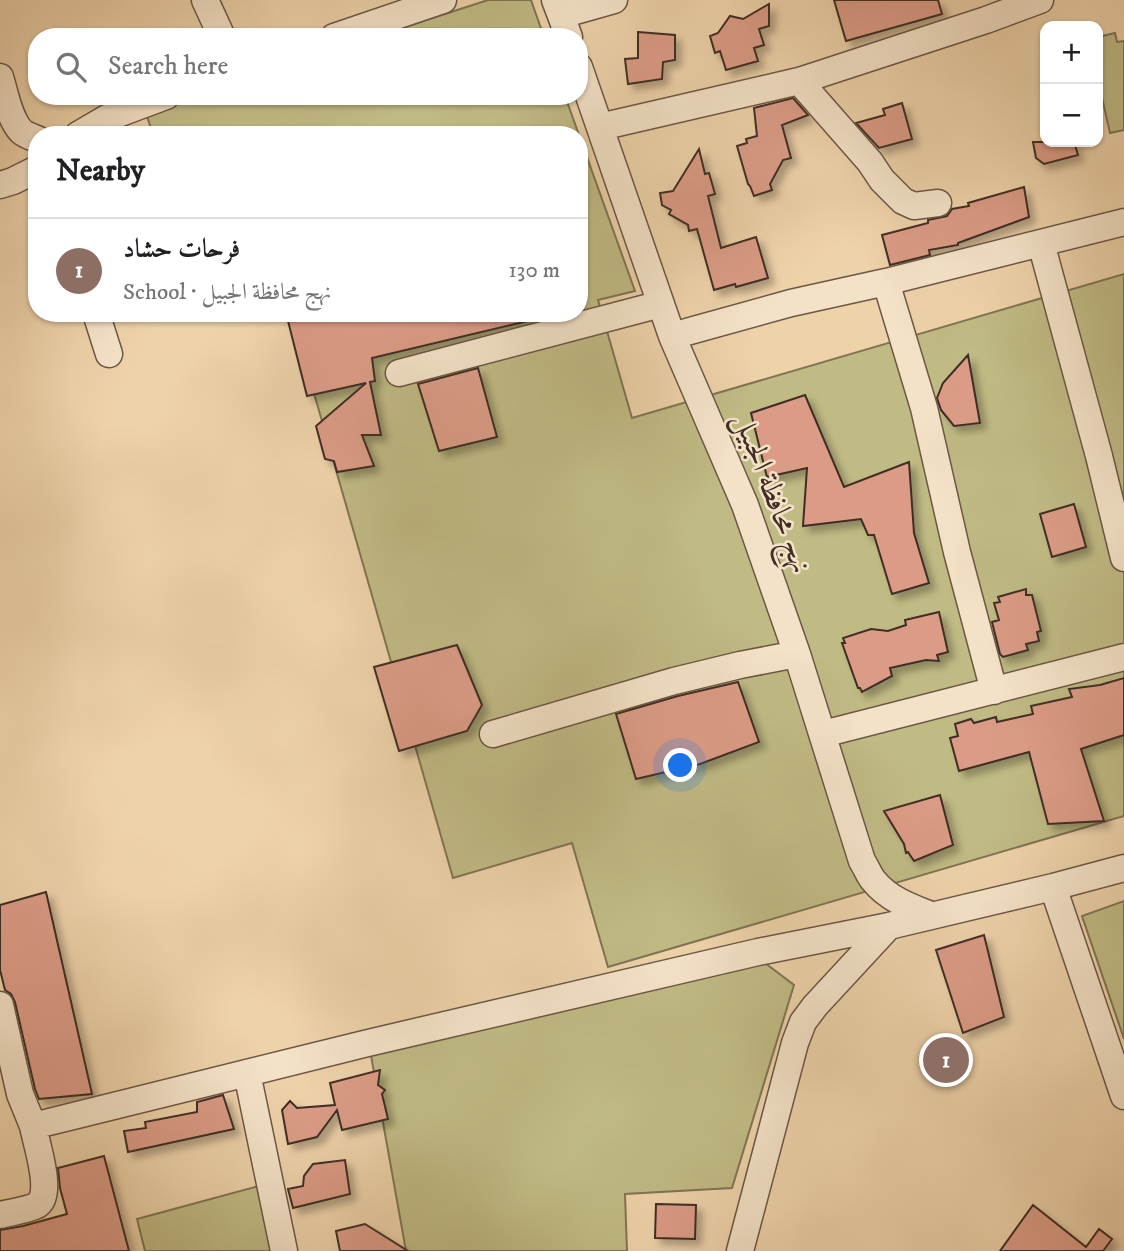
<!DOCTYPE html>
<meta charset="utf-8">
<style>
:root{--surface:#fff;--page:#f6f6f6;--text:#202124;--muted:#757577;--line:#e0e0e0;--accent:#8f2418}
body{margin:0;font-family:"IM FELL DW Pica",Amiri,serif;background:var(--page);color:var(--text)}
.controls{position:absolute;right:21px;top:21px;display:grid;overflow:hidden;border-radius:14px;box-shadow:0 2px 5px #0004}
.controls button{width:63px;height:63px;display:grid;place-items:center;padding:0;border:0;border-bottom:2px solid var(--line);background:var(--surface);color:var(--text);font:35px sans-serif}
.you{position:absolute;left:681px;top:766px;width:24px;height:24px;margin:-18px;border:5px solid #fff;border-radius:50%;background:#1a73e8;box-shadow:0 0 0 10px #1a73e833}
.badge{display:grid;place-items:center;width:46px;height:46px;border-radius:50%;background:var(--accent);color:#fff;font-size:23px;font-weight:700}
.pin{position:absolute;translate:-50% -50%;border:4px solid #fff;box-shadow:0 2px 7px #0006}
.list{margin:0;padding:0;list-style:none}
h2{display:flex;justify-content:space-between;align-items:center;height:91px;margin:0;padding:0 28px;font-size:30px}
h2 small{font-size:23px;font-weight:400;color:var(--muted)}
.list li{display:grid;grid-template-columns:46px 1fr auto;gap:21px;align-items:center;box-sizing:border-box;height:105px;padding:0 28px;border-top:2px solid var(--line)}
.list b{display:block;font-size:26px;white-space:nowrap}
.list p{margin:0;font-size:23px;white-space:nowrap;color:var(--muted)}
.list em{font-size:23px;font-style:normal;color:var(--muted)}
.icon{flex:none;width:38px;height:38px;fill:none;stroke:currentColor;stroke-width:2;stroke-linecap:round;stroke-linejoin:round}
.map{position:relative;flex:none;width:1124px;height:1251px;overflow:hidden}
.search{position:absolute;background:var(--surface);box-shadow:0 2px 5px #0004;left:28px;top:28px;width:560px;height:77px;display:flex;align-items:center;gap:18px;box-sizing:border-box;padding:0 24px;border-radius:28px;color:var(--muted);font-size:26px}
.panel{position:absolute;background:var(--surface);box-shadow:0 2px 5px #0004;left:28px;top:126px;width:560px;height:196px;border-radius:28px}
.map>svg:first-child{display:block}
.green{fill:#c0ba84;stroke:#807454;stroke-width:2}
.building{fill:#db9b86;stroke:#412d25;stroke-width:2;filter:url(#shadow)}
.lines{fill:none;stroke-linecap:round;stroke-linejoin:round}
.minor-casing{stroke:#6c5646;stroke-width:29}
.minor{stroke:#f4e2c8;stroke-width:26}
.labels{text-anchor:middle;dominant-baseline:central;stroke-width:5;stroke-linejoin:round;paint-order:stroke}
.street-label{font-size:30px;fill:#412d25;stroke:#f4e2c8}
</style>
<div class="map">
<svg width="1124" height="1251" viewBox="0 0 1124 1251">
<defs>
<filter id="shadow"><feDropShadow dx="6" dy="6" stdDeviation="3.5" flood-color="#0004"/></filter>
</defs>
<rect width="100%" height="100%" fill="#eed2aa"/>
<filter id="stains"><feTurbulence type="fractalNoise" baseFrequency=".00286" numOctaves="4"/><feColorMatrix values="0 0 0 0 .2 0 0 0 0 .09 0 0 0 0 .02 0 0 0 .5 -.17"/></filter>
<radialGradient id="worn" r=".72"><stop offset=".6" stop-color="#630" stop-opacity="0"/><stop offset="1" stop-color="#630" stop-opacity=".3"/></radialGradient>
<path class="green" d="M 488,0 L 531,0 L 544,37 L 378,37 L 377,36 Z
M 1115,33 L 1117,42 L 1124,41 L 1124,130 L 1110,133 L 1098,80 L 1098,37 Z
M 197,96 L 565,96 L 635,291 L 598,300 L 632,418 L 1124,274 L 1124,816 L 608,967 L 572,843 L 453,878 L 291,313 L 579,313 L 579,135 L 153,135 L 146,113 Z
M 1124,901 L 1124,1039 L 1082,916 Z
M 761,960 L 794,985 L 732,1188 L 625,1194 L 627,1251 L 406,1251 L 367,1033 Z
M 259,1186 L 271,1251 L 145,1251 L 137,1219 Z"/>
<path class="building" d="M 834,0 L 938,0 L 942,14 L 846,41 Z
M 769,4 L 769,26 L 759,29 L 764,45 L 754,48 L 758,61 L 726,70 L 720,51 L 715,53 L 710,36 L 718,33 L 730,16 L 743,19 Z
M 638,32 L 675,35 L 675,60 L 663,62 L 662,79 L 628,84 L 625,59 L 638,58 Z
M 793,98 L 808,115 L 782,125 L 791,158 L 783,160 L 770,184 L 772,190 L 754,196 L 750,186 L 748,184 L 737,146 L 747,143 L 746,139 L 757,136 L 754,108 Z
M 902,103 L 912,139 L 879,148 L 856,123 L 885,115 L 883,109 Z
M 1033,142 L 1074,142 L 1078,155 L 1044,164 L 1036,158 Z
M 699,149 L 705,174 L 709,173 L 715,194 L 708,196 L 721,248 L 756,237 L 768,278 L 736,287 L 735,284 L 714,290 L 697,229 L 689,231 L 688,225 L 669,214 L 671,210 L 662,205 L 660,193 L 673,191 Z
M 1024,187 L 1029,217 L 958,243 L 958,245 L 929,250 L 930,255 L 890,265 L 882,235 L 928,223 L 928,220 L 947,216 L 952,209 L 969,206 L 968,203 Z
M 286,313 L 531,313 L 532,320 L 372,358 L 375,381 L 370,382 L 381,435 L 362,435 L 374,466 L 337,472 L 334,461 L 325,459 L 316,426 L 366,383 L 307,396 Z
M 968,355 L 980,423 L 954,426 L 941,410 L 937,398 L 943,383 Z
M 478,368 L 497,437 L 439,451 L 418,384 Z
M 805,395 L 844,487 L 909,462 L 914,533 L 929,583 L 892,594 L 874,535 L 868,535 L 861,519 L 803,526 L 807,468 L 767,477 L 751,413 Z
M 1074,504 L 1086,547 L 1052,557 L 1040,514 Z
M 1026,589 L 1026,595 L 1032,595 L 1041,631 L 1037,632 L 1039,641 L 1026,644 L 1028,650 L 1003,657 L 1000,654 L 992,622 L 999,620 L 994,603 L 1000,602 L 998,597 Z
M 939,612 L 948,652 L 937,655 L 939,661 L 926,660 L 890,668 L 892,676 L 862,692 L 860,688 L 858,688 L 842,643 L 845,643 L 843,638 L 871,629 L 888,631 L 906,625 L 905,620 Z
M 457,645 L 482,705 L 467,731 L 399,751 L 374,667 Z
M 1124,678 L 1124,735 L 1081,749 L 1104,821 L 1048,824 L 1029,752 L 959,771 L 950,738 L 958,736 L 955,724 L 971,719 L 974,723 L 996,717 L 997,722 L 1033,714 L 1031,706 L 1072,697 L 1069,689 L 1100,685 Z
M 738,682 L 759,742 L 700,764 L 636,779 L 616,714 L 678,696 Z
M 940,795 L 953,845 L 914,861 L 908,852 L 906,853 L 904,844 L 884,811 Z
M 46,892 L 92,1094 L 39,1099 L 35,1089 L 15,1002 L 11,994 L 5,990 L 0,970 L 0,905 Z
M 984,935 L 1004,1017 L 963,1033 L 936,950 Z
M 380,1070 L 378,1085 L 385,1090 L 382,1094 L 388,1119 L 342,1130 L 337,1110 L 317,1137 L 288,1144 L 282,1110 L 290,1101 L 297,1108 L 335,1105 L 330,1083 Z
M 223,1095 L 234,1129 L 128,1152 L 124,1131 L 146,1128 L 145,1122 L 197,1112 L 197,1102 Z
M 104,1156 L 129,1251 L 0,1251 L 0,1230 L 23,1226 L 67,1214 L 60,1188 L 58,1168 Z
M 345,1160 L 350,1194 L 293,1208 L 288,1189 L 303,1186 L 304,1176 L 313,1164 Z
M 656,1204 L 696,1205 L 695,1239 L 655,1238 Z
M 1033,1205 L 1086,1247 L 1099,1229 L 1112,1239 L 1103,1251 L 1000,1251 Z
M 365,1224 L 408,1251 L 340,1251 L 336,1231 Z"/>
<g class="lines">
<g class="minor-casing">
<path id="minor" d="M 205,0 L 222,37
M 555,0 L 569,37
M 561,15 L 614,0
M 334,37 L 443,0
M 579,67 L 672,336 L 745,505 L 797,654 L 862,861 C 866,867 869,875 873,880 C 888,899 910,907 931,915
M 0,77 C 5,93 9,118 21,131 C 25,135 32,137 37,139
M 799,81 L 986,20 L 1040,0
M 600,127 L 799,81 L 870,162 L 882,180 L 903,201 L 914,206 L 938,203
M 78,135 L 107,118 L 166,96
M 0,185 L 13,181 L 37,169
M 1041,243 L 1099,456 L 1124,558
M 886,282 L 924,408 L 957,552 L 994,691
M 96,313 L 109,354
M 672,336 L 791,303 L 886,282 L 1124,222
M 399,373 L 661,304
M 493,734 L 674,681 L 740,665 L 797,654
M 823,734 L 1124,657
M 1053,887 L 1124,1096
M 0,1005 L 20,1094 L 33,1126 L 368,1043 L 758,952 L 889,926 L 1053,887 L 1124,868
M 247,1073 L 284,1251
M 0,1215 C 8,1213 31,1209 37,1205 C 54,1195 36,1143 33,1126
M 740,1251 L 795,1043 L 803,1022 L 815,1006 L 889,926"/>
</g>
<use href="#minor" class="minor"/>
</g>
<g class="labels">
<g class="street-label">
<text transform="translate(772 493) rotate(69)">نهج محافظة الجبيل</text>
</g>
</g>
<rect width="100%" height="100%" filter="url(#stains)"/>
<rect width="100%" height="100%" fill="url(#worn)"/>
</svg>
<div class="controls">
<button>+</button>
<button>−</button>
</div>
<div class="you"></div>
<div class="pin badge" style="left:946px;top:1060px;background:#8d6e63">1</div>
<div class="search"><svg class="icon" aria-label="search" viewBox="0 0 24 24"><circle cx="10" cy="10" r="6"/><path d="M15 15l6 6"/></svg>Search here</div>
<section class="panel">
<h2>Nearby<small></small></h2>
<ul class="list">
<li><span class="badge" style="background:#8d6e63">1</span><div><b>فرحات حشاد</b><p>School · نهج محافظة الجبيل</p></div><em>130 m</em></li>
</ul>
</section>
</div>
